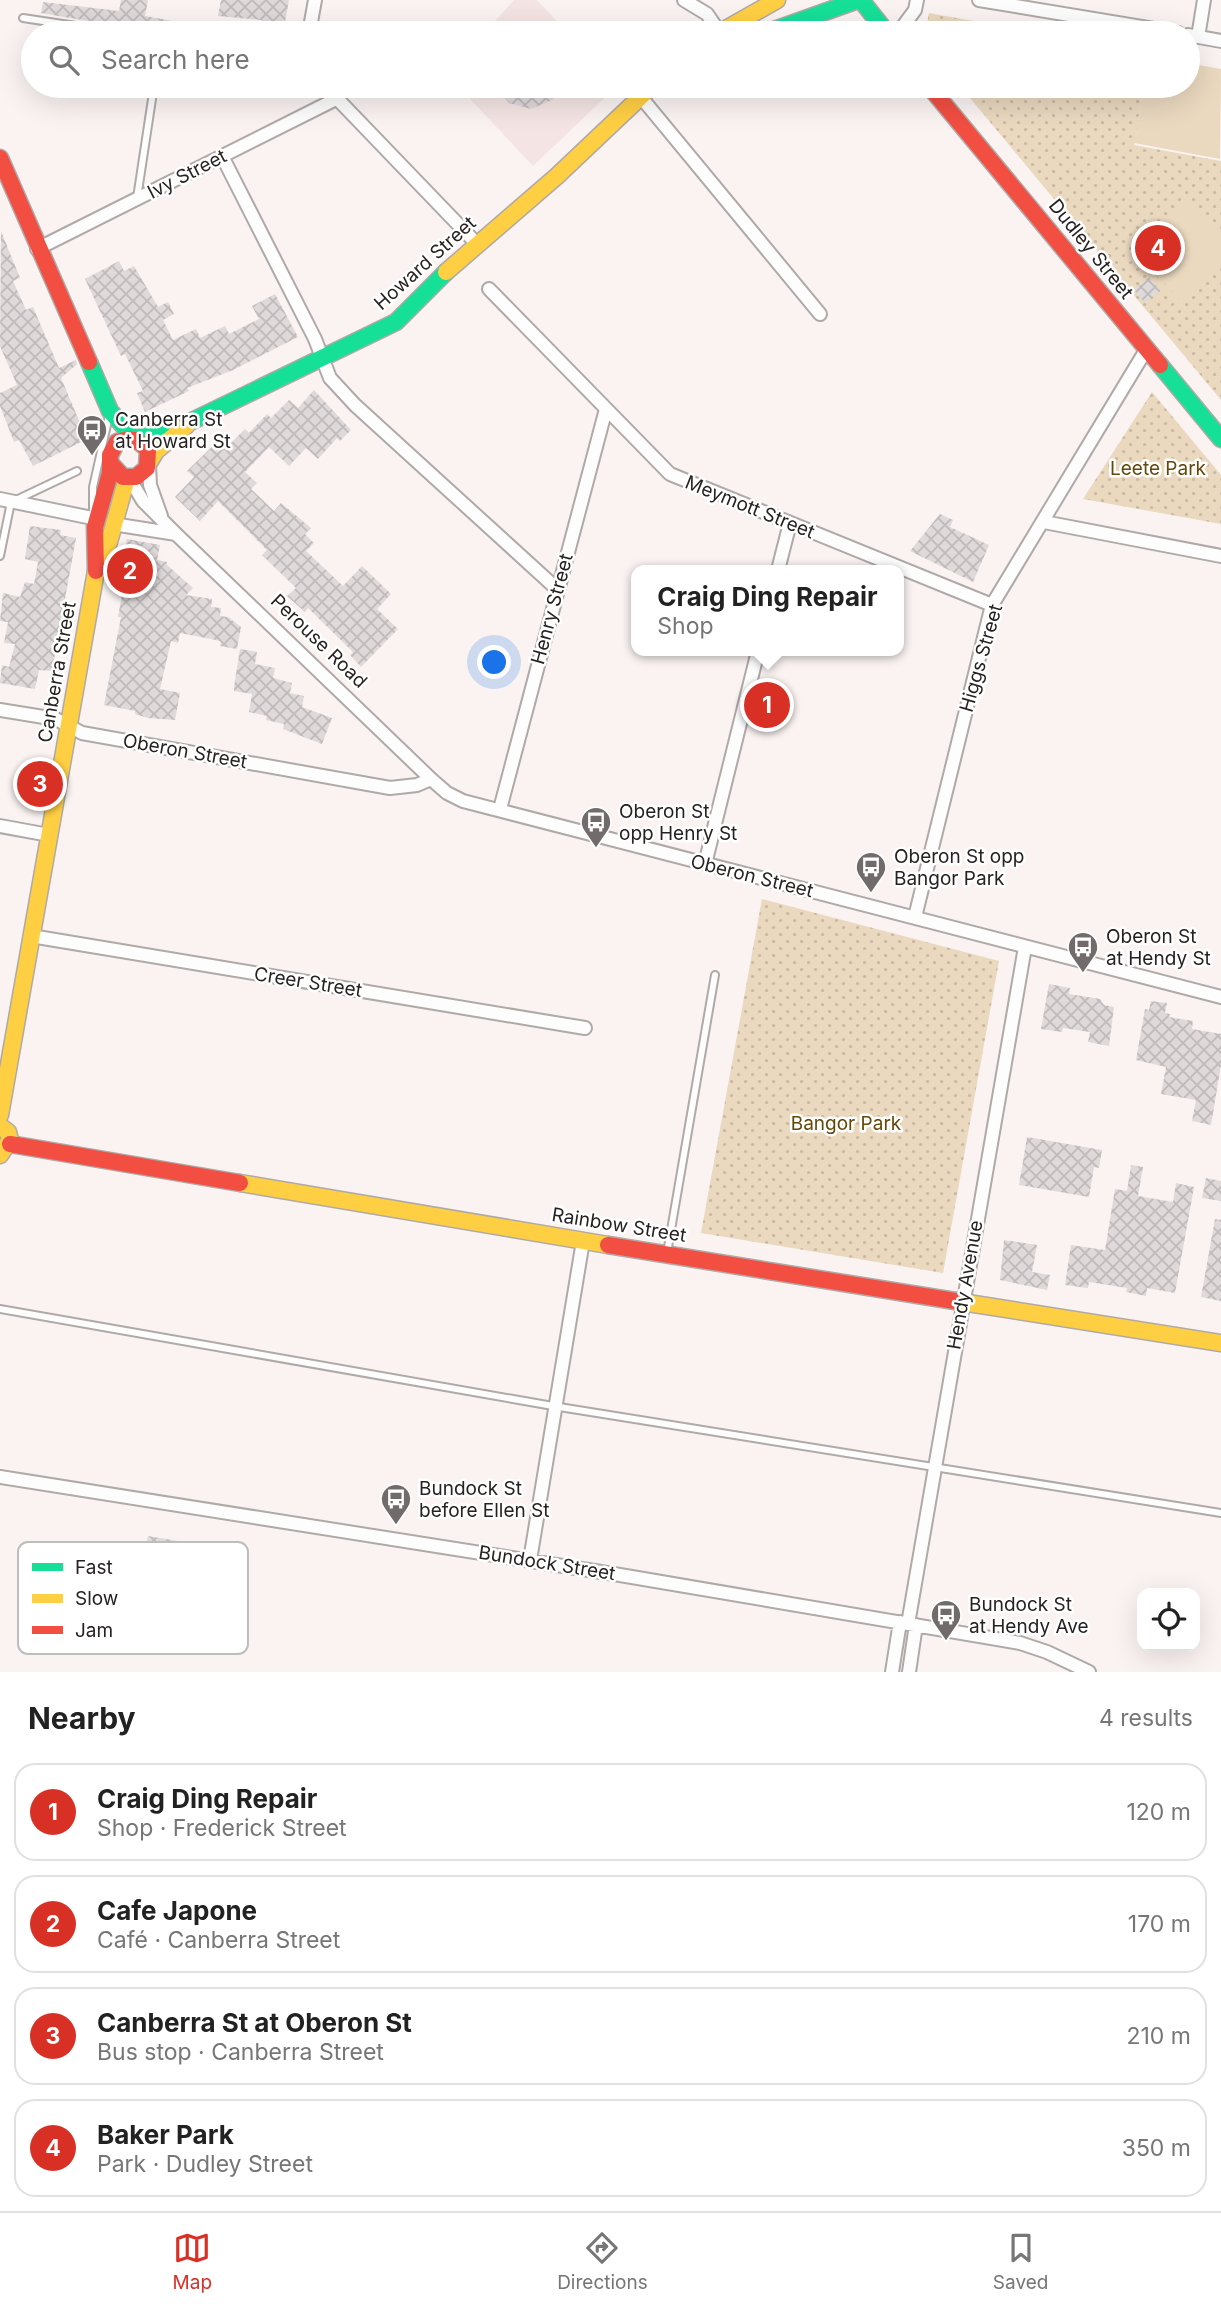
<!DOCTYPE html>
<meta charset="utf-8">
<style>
:root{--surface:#fff;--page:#f6f6f6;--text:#222;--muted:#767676;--line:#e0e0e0;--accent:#d93025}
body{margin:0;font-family:Inter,sans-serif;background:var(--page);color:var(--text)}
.controls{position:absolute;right:21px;bottom:21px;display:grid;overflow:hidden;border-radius:14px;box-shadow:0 7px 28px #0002}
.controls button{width:63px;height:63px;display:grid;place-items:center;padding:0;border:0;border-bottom:2px solid var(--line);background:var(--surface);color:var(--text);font:35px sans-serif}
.you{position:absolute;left:495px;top:663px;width:24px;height:24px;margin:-18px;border:5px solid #fff;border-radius:50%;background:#1a73e8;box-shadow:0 0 0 10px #1a73e833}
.badge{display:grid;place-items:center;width:46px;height:46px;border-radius:50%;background:var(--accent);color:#fff;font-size:23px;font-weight:700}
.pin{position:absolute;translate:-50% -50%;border:4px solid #fff;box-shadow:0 2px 7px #0006}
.popup{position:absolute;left:631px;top:565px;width:273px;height:91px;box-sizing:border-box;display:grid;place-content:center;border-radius:14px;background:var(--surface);filter:drop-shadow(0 2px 5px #0005);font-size:23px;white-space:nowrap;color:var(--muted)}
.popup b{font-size:26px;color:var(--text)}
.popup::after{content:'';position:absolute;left:50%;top:100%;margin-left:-14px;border:14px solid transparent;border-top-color:var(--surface)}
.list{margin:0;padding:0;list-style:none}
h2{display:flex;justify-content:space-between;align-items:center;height:91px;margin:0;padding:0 28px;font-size:30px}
h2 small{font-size:23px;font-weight:400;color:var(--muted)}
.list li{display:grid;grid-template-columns:46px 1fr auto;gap:21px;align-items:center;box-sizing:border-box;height:98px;margin:0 14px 14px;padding:0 14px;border:2px solid var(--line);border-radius:21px}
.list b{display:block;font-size:26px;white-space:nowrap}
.list p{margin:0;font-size:23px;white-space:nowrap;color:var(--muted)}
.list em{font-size:23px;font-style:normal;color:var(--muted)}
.icon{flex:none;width:38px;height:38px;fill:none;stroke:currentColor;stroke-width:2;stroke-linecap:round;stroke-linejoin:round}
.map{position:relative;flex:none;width:1221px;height:1672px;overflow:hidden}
.search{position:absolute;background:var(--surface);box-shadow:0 7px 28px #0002;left:21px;right:21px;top:21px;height:77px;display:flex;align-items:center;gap:18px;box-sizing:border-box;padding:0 24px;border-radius:38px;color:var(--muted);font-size:26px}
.sheet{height:539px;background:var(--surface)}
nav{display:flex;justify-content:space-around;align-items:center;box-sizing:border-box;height:98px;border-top:2px solid var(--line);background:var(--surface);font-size:19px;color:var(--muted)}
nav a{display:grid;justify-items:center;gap:4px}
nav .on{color:var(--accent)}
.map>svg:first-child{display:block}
.built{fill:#f4e5e4}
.green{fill:url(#green-dots)}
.pitch{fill:#ead8bf}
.building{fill:url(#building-cross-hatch)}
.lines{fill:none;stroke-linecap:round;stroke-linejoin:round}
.lane-casing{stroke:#afa9a8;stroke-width:10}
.street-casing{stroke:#afa9a8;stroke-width:16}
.fast-casing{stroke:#afa9a8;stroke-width:19}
.slow-casing{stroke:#afa9a8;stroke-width:19}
.jam-casing{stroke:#afa9a8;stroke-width:19}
.lane{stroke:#fefdfd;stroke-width:6}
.street{stroke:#fefdfd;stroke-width:12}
.fast{stroke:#16e098;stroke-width:16}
.slow{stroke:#ffcf43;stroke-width:16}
.jam{stroke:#f24e42;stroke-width:16}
.labels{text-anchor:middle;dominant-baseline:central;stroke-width:5;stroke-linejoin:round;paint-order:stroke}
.street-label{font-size:19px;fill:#272222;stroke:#fff}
.poi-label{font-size:19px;fill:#272222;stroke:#fff;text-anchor:start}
.park-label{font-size:19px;fill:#654708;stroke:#fff}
.key{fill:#fff;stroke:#bebdbd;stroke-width:2}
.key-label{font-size:19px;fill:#272222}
</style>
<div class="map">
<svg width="1221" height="1672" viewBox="0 0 1221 1672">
<defs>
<pattern id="green-dots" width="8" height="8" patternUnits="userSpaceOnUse" patternTransform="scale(1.75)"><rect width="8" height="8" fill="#ead8bf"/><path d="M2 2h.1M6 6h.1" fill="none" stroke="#c9b9a4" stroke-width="1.8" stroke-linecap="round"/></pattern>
<pattern id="building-cross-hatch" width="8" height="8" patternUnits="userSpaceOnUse" patternTransform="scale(1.75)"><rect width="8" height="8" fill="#dfd9da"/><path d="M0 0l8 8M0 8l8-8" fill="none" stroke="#bfbabb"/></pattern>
</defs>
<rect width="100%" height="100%" fill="#faf3f2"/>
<path class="built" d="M 514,0 L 537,0 L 568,33 L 484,33 Z
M 458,86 L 617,86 L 533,166 Z"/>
<path class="green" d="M 929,13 L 1041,33 L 925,33 Z
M 960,86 L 1144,86 L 1134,145 L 1221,161 L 1221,400 Z
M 1152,392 L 1221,475 L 1221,524 L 1083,499 Z
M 762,899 L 999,961 L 943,1273 L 701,1233 Z"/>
<path class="pitch" d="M 1188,63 L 1221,69 L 1220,159 L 1134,143 L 1144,86 L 1188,86 Z
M 1186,201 L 1221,238 L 1221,261 L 1180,300 L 1133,251 Z"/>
<path class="building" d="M 121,0 L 148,0 L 145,16 L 206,27 L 205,33 L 159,33 L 41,13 L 43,2 L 119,11 Z
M 221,0 L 289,0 L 284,28 L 261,23 L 261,20 L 218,16 Z
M 496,86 L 564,86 L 552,100 L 531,109 L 509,103 Z
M 1,231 L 20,278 L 13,281 L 26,310 L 33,307 L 59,368 L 76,360 L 77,364 L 61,378 L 87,439 L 33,466 L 19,440 L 14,442 L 0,406 L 0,393 L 17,385 L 0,346 Z
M 119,261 L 124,271 L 134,266 L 158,307 L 168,302 L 174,314 L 163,320 L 173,340 L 196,329 L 200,338 L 225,326 L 229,334 L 259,319 L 252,306 L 275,294 L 298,337 L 233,370 L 187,388 L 189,391 L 145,412 L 137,393 L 143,391 L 125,354 L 121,356 L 85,279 Z
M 1149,277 L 1160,290 L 1145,303 L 1134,290 Z
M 314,390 L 351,430 L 340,441 L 337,438 L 318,459 L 306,448 L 289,466 L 269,447 L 245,472 L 257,483 L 251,489 L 274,511 L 281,503 L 311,528 L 305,534 L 314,543 L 306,551 L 343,586 L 362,566 L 391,594 L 377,609 L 398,629 L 361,667 L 350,655 L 353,652 L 308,608 L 305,612 L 287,596 L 296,588 L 262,555 L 267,550 L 218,501 L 200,521 L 175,497 L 194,477 L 187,471 L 220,439 L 228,446 L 245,429 L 249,433 L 267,414 L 271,418 L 289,400 L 298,408 Z
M 940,514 L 953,520 L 950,527 L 989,545 L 973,582 L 910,551 Z
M 30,526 L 61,530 L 60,535 L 76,538 L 52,671 L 39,670 L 35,689 L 0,683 L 2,665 L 9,667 L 15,644 L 4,643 L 8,622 L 0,621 L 3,593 L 20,597 L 25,582 L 34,584 L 38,562 L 25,559 Z
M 127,539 L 160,545 L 157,560 L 167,562 L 167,565 L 193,588 L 186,595 L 212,599 L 211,607 L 221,608 L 220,616 L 228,617 L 241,627 L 237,649 L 220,646 L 221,642 L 216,640 L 180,633 L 178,643 L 171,641 L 160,689 L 180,693 L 175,720 L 148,718 L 135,714 L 135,711 L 104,705 L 121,617 L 118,617 L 123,589 L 118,588 Z
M 240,649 L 257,652 L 255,664 L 275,668 L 273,678 L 292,683 L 290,693 L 304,696 L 302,707 L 332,718 L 322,744 L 283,729 L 284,724 L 266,720 L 267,716 L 249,712 L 252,694 L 234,691 L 234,687 Z
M 1049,984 L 1070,988 L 1069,994 L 1100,999 L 1104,1005 L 1114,1007 L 1109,1046 L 1088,1042 L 1090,1032 L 1063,1028 L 1062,1032 L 1041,1029 Z
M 1151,1001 L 1167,1003 L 1165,1013 L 1170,1014 L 1169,1017 L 1193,1021 L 1192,1029 L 1221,1034 L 1221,1065 L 1211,1125 L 1192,1121 L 1196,1100 L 1161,1094 L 1166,1067 L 1136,1060 L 1145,1009 L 1149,1010 Z
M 1027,1137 L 1102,1150 L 1099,1168 L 1094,1167 L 1089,1197 L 1019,1185 Z
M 1131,1165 L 1143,1167 L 1138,1196 L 1173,1202 L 1176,1183 L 1194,1187 L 1175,1293 L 1147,1288 L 1146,1296 L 1126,1292 L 1127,1288 L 1089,1282 L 1088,1288 L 1065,1285 L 1071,1245 L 1105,1250 L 1115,1189 L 1127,1191 Z
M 1206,1178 L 1221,1181 L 1221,1201 L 1202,1198 Z
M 1215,1219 L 1221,1220 L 1221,1301 L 1201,1297 Z
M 1004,1240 L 1037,1245 L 1032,1272 L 1050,1275 L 1047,1290 L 1000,1280 Z
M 148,1536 L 178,1541 L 175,1557 L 145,1552 Z"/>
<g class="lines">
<g class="lane-casing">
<path id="lane" d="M 23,18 L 122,33
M 137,198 L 154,86
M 16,500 L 77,471
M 93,512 L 93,487 L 109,416
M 0,556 L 11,502
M 667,1253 L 715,975
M 0,1309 L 553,1406 L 1221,1513"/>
</g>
<g class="street-casing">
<path id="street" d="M 684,0 L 707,14 L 720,33
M 979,0 L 1178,33
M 309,33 L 315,0
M 898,33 L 915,10 L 917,0
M 1188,35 L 1221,41
M 1198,37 L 1204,0
M 325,86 L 477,244
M 640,96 L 820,314
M 222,156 L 315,339 L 330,378 L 355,405 L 557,589
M 37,249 L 336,99
M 489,289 L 670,474 L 992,605
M 149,465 L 150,485 L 161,516
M 129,478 L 143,501 L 176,534 L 431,779 L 447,793 L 463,801 L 1221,997
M 0,499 L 97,519
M 1044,522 L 1221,556
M 113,524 L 176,534
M 778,570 L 790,523
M 0,710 L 56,719 L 82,733 L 390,788 L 417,785 L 431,779
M 500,809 L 606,409
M 0,826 L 49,835
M 705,864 L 758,651
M 915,917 L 992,605 L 1146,350
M 31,936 L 585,1028
M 0,1477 L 620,1575 L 1020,1643 L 1047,1652 L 1089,1672
M 530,1560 L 583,1241
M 87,1564 C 97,1569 100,1577 109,1583 C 116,1587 141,1592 153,1599 L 145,1615 L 87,1618 L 82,1583 Z
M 908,1624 L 1025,947
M 892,1672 L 900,1622
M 909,1672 L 916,1625"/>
</g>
<g class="fast-casing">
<path id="fast" d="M 861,0 L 887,33
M 766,33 L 858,0
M 89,362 L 110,411 L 134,438
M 1160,365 L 1221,439
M 135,439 L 192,421 L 396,322 L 446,272"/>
</g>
<g class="slow-casing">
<path id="slow" d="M 719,33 L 777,0
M 446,272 L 557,176 L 652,86
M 150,461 L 156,451 L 187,425
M 97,567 L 109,542 L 127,478
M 0,1115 L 96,571
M 0,1126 L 8,1132 L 10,1140 L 0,1155
M 240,1183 L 608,1245
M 955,1301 L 1221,1343"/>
</g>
<g class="jam-casing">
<path id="jam" d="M 929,86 L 1160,365
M 0,158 L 89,362
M 96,571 L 95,527 L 110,473 L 110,455 L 117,442 C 132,437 138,439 148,450 L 147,468 L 136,477 L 123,477 L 111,464
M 10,1144 L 240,1183
M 608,1245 L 955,1301"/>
</g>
<use href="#lane" class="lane"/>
<use href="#street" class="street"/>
<use href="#fast" class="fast"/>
<use href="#slow" class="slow"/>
<use href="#jam" class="jam"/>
</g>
<defs>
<g id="bus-pin" transform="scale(1.575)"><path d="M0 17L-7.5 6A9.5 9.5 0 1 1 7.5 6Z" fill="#716b6b" stroke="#fff"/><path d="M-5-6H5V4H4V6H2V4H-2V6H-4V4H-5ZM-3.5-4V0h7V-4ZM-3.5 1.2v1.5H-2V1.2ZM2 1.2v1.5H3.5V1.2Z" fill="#fff"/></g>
</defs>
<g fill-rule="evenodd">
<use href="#bus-pin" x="92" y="430"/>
<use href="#bus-pin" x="596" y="822"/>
<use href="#bus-pin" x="871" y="867"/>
<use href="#bus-pin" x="1083" y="947"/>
<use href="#bus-pin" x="396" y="1499"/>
<use href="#bus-pin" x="946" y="1615"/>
</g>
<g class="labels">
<g class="street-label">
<text transform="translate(187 174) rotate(-27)">Ivy Street</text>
<text transform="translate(1091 249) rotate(51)">Dudley Street</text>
<text transform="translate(425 263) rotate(-42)">Howard Street</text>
<text transform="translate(750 507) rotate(22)">Meymott Street</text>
<text transform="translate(552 609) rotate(-75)">Henry Street</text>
<text transform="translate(319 641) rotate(44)">Perouse Road</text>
<text transform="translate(981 658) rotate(-74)">Higgs Street</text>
<text transform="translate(57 672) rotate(-80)">Canberra Street</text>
<text transform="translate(185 751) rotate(10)">Oberon Street</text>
<text transform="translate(752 876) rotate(14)">Oberon Street</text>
<text transform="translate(308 982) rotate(9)">Creer Street</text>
<text transform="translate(619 1225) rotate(9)">Rainbow Street</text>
<text transform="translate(965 1285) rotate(-80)">Hendy Avenue</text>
<text transform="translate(547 1563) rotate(9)">Bundock Street</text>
</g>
<g class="poi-label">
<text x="115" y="419">Canberra St<tspan x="115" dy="22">at Howard St</tspan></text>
<text x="619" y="811">Oberon St<tspan x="619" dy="22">opp Henry St</tspan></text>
<text x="894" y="856">Oberon St opp<tspan x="894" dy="22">Bangor Park</tspan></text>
<text x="1106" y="936">Oberon St<tspan x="1106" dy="22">at Hendy St</tspan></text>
<text x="419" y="1488">Bundock St<tspan x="419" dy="22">before Ellen St</tspan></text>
<text x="969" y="1604">Bundock St<tspan x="969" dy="22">at Hendy Ave</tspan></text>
</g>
<g class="park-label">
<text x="1158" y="468">Leete Park</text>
<text x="846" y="1123">Bangor Park</text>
</g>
</g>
<rect x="18" y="1542" width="230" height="112" rx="10" class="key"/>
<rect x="32" y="1563" width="31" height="8" fill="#16e098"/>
<rect x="32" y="1594" width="31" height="9" fill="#ffcf43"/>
<rect x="32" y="1626" width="31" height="8" fill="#f24e42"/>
<g class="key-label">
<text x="75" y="1574">Fast</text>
<text x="75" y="1605">Slow</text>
<text x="75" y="1637">Jam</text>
</g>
</svg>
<div class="controls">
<button><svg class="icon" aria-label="locate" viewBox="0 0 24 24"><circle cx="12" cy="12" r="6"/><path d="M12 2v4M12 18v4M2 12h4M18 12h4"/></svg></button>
</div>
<div class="you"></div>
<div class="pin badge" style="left:767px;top:705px">1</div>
<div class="popup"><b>Craig Ding Repair</b>Shop</div>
<div class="pin badge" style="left:130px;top:571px">2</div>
<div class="pin badge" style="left:40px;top:784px">3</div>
<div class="pin badge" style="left:1158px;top:248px">4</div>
<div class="search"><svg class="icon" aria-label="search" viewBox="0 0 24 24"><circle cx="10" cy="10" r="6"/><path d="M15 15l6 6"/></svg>Search here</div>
</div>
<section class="sheet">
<h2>Nearby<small>4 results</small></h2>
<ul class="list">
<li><span class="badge">1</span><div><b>Craig Ding Repair</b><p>Shop · Frederick Street</p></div><em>120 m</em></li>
<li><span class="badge">2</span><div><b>Cafe Japone</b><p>Café · Canberra Street</p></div><em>170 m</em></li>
<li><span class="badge">3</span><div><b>Canberra St at Oberon St</b><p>Bus stop · Canberra Street</p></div><em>210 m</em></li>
<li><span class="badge">4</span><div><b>Baker Park</b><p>Park · Dudley Street</p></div><em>350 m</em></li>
</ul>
</section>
<nav>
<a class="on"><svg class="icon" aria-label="map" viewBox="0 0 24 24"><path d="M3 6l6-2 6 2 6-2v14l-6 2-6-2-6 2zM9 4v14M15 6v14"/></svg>Map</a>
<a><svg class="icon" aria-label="directions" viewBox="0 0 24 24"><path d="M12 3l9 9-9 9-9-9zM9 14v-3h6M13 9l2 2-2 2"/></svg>Directions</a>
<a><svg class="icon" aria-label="saved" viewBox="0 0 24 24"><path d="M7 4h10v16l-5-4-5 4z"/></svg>Saved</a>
</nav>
